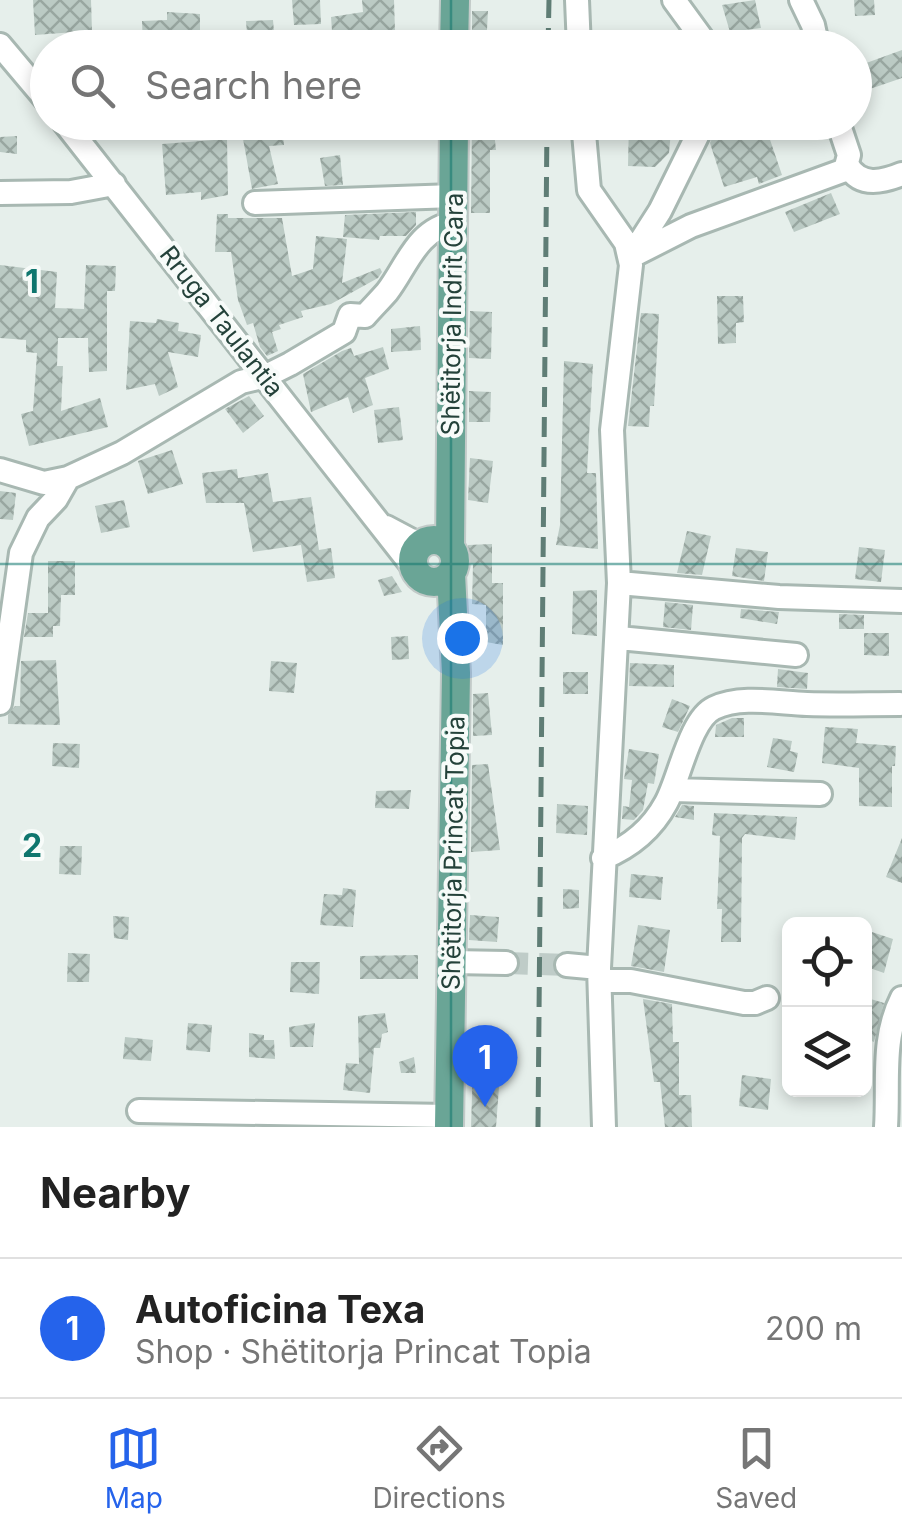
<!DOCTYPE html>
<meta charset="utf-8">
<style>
:root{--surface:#fff;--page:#f6f6f6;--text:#222;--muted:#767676;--line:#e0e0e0;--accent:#2563eb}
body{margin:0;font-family:Inter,sans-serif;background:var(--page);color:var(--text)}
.controls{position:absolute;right:30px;bottom:30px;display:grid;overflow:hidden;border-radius:15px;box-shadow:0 5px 15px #0003}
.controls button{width:90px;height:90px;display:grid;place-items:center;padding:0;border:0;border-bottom:2px solid var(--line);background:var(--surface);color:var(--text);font:50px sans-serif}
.you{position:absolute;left:462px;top:638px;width:35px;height:35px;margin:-25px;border:8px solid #fff;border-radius:50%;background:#1a73e8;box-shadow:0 0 0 15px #1a73e833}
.badge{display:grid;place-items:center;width:65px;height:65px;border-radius:50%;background:var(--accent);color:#fff;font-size:32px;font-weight:700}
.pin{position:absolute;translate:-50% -82px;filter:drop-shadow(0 2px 5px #0008)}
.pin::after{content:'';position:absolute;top:52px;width:35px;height:30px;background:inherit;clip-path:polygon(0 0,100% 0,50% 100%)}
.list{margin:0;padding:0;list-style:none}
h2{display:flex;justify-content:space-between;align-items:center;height:130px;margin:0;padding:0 40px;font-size:42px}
h2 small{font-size:32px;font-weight:400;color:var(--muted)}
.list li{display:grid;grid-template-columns:65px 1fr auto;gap:30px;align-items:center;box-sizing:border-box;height:140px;padding:0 40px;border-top:2px solid var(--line)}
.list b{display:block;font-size:38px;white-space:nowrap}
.list p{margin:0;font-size:32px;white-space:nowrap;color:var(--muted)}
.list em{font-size:32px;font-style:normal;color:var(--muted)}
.icon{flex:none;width:55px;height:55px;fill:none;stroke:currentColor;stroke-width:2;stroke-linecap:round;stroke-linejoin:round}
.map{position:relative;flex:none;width:902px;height:1127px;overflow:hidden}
.search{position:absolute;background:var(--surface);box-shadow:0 5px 15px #0003;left:30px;right:30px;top:30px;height:110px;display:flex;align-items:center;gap:25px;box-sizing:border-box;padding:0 35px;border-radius:55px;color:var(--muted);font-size:38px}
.sheet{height:270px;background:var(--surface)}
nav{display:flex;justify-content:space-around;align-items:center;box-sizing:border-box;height:140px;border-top:2px solid var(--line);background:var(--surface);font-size:28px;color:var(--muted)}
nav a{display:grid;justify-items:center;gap:5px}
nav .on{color:var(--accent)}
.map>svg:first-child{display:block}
.building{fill:url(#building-cross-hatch)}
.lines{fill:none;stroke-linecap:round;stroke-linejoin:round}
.minor-tunnel{stroke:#bfccc8;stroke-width:22;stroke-dasharray:22 11;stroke-linecap:butt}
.minor-casing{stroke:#a8b8b2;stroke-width:28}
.major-casing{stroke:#c2cac8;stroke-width:32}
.minor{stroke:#fff;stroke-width:22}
.major{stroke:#6aa596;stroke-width:28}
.rail{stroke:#5f7d75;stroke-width:5;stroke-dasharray:20 10;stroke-linecap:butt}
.grid{fill:none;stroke:#0f766e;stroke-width:2.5;stroke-opacity:0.55}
.labels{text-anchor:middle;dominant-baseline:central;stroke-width:8;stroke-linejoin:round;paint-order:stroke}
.street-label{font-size:25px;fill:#24423a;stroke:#f7fbf9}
.grid-label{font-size:32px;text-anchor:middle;font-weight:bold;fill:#0f766e;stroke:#f7fbf9;stroke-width:8;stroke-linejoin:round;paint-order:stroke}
</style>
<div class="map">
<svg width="902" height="1127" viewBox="0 0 902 1127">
<defs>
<pattern id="building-cross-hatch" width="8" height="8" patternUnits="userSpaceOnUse" patternTransform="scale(2.5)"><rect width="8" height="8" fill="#bbcac4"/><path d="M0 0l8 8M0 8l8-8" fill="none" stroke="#98a6a0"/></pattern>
</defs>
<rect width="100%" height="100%" fill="#e6efeb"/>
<path class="building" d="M 33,0 L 91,0 L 92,32 L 106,33 L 105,48 L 75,48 L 75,32 L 35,35 Z
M 292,0 L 320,0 L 321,24 L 294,25 Z
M 362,0 L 394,0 L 395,31 L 332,31 L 331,17 L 363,12 Z
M 755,0 L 761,28 L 730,32 L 722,5 Z
M 854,0 L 874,0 L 875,15 L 855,16 Z
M 472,11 L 488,11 L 486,48 L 472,48 Z
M 167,12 L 200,14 L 200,48 L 143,48 L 142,21 L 167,20 Z
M 273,20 L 275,44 L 248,46 L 246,21 Z
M 902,50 L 902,78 L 867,90 L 858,66 Z
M 240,122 L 263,122 L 262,127 L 282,126 L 284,145 L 269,146 L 278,184 L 252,189 Z
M 472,122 L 493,122 L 496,150 L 490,150 L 490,213 L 471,213 Z
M 629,122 L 647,122 L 647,129 L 671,131 L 669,153 L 655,167 L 628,166 Z
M 719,122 L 764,122 L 782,175 L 759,184 L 757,177 L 724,187 L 710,143 Z
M 17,136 L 17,154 L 0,152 L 0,137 Z
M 227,139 L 228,195 L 201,200 L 201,192 L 166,195 L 162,144 Z
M 340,155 L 343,185 L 325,186 L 320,158 Z
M 831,193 L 840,214 L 794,232 L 785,212 Z
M 416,212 L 416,225 L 406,236 L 380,236 L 379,240 L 343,237 L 345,215 Z
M 217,214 L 228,214 L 228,218 L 282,218 L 292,276 L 313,269 L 316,236 L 347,239 L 342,283 L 380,268 L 382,272 L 378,278 L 331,304 L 301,311 L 303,317 L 279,325 L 281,329 L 272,332 L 278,351 L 267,356 L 260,347 L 253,323 L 247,325 L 238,300 L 231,252 L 215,252 Z
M 0,265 L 57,272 L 55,308 L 84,309 L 86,265 L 116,266 L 115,291 L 107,291 L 107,371 L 89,372 L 88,338 L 58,338 L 57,366 L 63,366 L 61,411 L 100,398 L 108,427 L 29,446 L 21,414 L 33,411 L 37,353 L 26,352 L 26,340 L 0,338 Z
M 717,296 L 743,296 L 744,322 L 736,323 L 736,343 L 718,344 Z
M 470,311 L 492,312 L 491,359 L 469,358 Z
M 641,313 L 659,314 L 654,406 L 650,406 L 649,427 L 628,426 Z
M 157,319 L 179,323 L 178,331 L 201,335 L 198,357 L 168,352 L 178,387 L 159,396 L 155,384 L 126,390 L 130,321 L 156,323 Z
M 420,326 L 421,350 L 391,352 L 391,329 Z
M 383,347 L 389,369 L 365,378 L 373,405 L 353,413 L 348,397 L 311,412 L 303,374 L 342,351 L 351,348 L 354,356 Z
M 564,361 L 593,364 L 587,473 L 596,473 L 598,549 L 556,545 L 560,525 Z
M 469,391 L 491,392 L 490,422 L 469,422 Z
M 249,396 L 264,416 L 243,433 L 225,409 Z
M 399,407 L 403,440 L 378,443 L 374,410 Z
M 172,450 L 183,484 L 148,494 L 138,461 Z
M 470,458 L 493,461 L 488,503 L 468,500 Z
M 237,469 L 238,478 L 268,473 L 273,502 L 311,497 L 319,550 L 331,548 L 335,578 L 307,582 L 301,545 L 253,552 L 244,503 L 206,503 L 202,473 Z
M 0,491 L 16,493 L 13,520 L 0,519 Z
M 124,500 L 130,527 L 101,533 L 95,506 Z
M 687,531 L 711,536 L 702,575 L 677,573 Z
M 492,544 L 492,583 L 503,583 L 503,645 L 486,642 L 486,605 L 472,604 L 473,564 L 466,564 L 468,545 Z
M 859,547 L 885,550 L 881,582 L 855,579 Z
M 736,548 L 768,552 L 764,581 L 732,576 Z
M 48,561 L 75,561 L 75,595 L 61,595 L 60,626 L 53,626 L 53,637 L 24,637 L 28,613 L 48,613 Z
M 392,576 L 402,592 L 384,596 L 378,580 Z
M 597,590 L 597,636 L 572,634 L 573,591 Z
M 665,602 L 693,605 L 691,630 L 663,627 Z
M 741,609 L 779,612 L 777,624 L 740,618 Z
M 839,614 L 864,615 L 864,629 L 839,629 Z
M 864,633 L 889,633 L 889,656 L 864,655 Z
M 408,636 L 409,659 L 392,660 L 391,637 Z
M 56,660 L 60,725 L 8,724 L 8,715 L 15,706 L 20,706 L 21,661 Z
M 271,661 L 297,663 L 294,693 L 269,691 Z
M 630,663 L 674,665 L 674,687 L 629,686 Z
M 778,669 L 808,673 L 807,689 L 777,687 Z
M 563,672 L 588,672 L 588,694 L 563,694 Z
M 488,693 L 492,735 L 473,736 L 473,694 Z
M 672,699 L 690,706 L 678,732 L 662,727 Z
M 732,718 L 744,718 L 744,737 L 715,737 L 716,725 Z
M 825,727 L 858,729 L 856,743 L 896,746 L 895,766 L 892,766 L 892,807 L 859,806 L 859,768 L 822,763 Z
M 773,738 L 792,741 L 790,751 L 798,753 L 794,772 L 767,767 Z
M 53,743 L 80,744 L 79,768 L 52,766 Z
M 629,749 L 659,754 L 654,784 L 648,783 L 643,810 L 634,820 L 622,819 L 623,806 L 629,807 L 632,780 L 624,779 Z
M 488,764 L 500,850 L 471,852 L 472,765 Z
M 411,790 L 409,809 L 375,808 L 376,791 Z
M 557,804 L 588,806 L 587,835 L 556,833 Z
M 682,805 L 694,806 L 694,820 L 675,817 Z
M 714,813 L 797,817 L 795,840 L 745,834 L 742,838 L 741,942 L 721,942 L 722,909 L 717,909 L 720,836 L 712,835 Z
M 902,838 L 902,883 L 886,877 Z
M 60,846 L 82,846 L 81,875 L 59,874 Z
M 631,874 L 663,877 L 661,900 L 629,897 Z
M 343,888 L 356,890 L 353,927 L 320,925 L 324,894 L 342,895 Z
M 563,889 L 579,890 L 579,908 L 563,909 Z
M 470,915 L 499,917 L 497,942 L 469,940 Z
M 113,916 L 129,917 L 128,940 L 114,938 Z
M 638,925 L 670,930 L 664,972 L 631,966 Z
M 872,932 L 893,939 L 884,973 L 864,966 Z
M 68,953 L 90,954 L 89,982 L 67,982 Z
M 418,955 L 418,979 L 360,979 L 360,956 Z
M 291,962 L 320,962 L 319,994 L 290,992 Z
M 864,997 L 884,1003 L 874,1042 L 864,1038 Z
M 643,999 L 672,1004 L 673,1042 L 679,1042 L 679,1095 L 691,1095 L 692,1127 L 665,1127 L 660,1082 L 654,1082 Z
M 385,1013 L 388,1032 L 382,1034 L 380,1048 L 374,1048 L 370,1093 L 343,1090 L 346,1063 L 359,1064 L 358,1016 Z
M 188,1023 L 212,1025 L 210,1052 L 186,1050 Z
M 315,1023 L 313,1047 L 290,1047 L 289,1027 Z
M 249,1033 L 264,1035 L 264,1040 L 274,1040 L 275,1059 L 249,1057 Z
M 474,1033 L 491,1034 L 490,1045 L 495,1046 L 493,1087 L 499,1087 L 496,1127 L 471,1127 Z
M 125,1037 L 153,1040 L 151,1061 L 123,1059 Z
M 414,1057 L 416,1073 L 401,1073 L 399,1062 Z
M 742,1075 L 771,1079 L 768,1110 L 739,1106 Z"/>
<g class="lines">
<path class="minor-tunnel" d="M 506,963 L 567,965"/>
<g class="minor-casing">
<path id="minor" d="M 577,0 L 579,48
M 674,0 L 709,48
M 801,0 L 813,25 L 818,48
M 0,45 L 48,102
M 337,45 L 454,47
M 64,122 L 414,568
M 583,122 L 589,190 L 626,243 L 631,265 L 612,430 L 619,583 L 599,968 L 604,1127
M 848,166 C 860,187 883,182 902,174
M 0,193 L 71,192 L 114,184
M 255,203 L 454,196
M 635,250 L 660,211 L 704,122
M 630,257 L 691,226 L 845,170 L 849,155 L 838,122
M 0,470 L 44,483 L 68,478
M 386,527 L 420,545
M 619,583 L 779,597 L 902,601
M 619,638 L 796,655
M 0,703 L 21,553 L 38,518 L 56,499 L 68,478 L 122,453 L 241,382 L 266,376 L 290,364 L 344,332 L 350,315 L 365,316 C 372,308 380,300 387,292 C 407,266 417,229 454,223
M 673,790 L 820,794
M 603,858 C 630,847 652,829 666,803 C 679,780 690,719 714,708 C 741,695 778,703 807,704 C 838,705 869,704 900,704
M 452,962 L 506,963
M 567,965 L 599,968
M 602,981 L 631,981 L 744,1003 L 755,1003 L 767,998
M 139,1111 L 449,1116
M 886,1127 C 889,1082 881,1039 902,998"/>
</g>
<g class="major-casing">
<path id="major" d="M 454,48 L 455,0
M413 561a21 21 0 1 1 42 0a21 21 0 1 1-42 0Z
M 450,547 L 454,122
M 449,1127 L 456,673 L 451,574"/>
</g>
<use href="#minor" class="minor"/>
<use href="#major" class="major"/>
<path class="rail" d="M 548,48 L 549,0
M 538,1127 L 547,122"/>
</g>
<path class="grid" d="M 451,0 L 451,48M 451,122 L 451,1127M 0,564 L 902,564"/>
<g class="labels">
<g class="street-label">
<text transform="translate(452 314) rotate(-89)">Shëtitorja Indrit Cara</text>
<text transform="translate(222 321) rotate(52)">Rruga Taulantia</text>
<text transform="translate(453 853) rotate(-89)">Shëtitorja Princat Topia</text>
</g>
</g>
<g class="grid-label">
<text x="32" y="293">1</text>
<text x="32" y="857">2</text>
</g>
</svg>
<div class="controls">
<button><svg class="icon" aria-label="locate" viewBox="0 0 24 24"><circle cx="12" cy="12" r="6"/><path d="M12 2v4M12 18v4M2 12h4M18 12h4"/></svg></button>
<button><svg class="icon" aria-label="layers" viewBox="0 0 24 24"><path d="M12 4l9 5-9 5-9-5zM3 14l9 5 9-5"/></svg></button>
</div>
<div class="you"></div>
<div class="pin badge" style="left:485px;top:1107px">1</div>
<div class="search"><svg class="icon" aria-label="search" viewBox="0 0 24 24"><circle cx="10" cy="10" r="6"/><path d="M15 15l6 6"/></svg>Search here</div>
</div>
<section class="sheet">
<h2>Nearby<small></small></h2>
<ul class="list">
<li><span class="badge">1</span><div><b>Autoficina Texa</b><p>Shop · Shëtitorja Princat Topia</p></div><em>200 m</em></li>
</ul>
</section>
<nav>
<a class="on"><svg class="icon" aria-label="map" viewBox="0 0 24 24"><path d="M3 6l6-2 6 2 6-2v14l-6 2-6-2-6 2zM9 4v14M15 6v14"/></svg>Map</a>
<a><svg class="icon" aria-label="directions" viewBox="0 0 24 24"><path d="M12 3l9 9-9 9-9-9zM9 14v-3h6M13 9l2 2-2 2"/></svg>Directions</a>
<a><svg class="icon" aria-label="saved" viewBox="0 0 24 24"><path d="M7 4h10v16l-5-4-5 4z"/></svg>Saved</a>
</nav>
